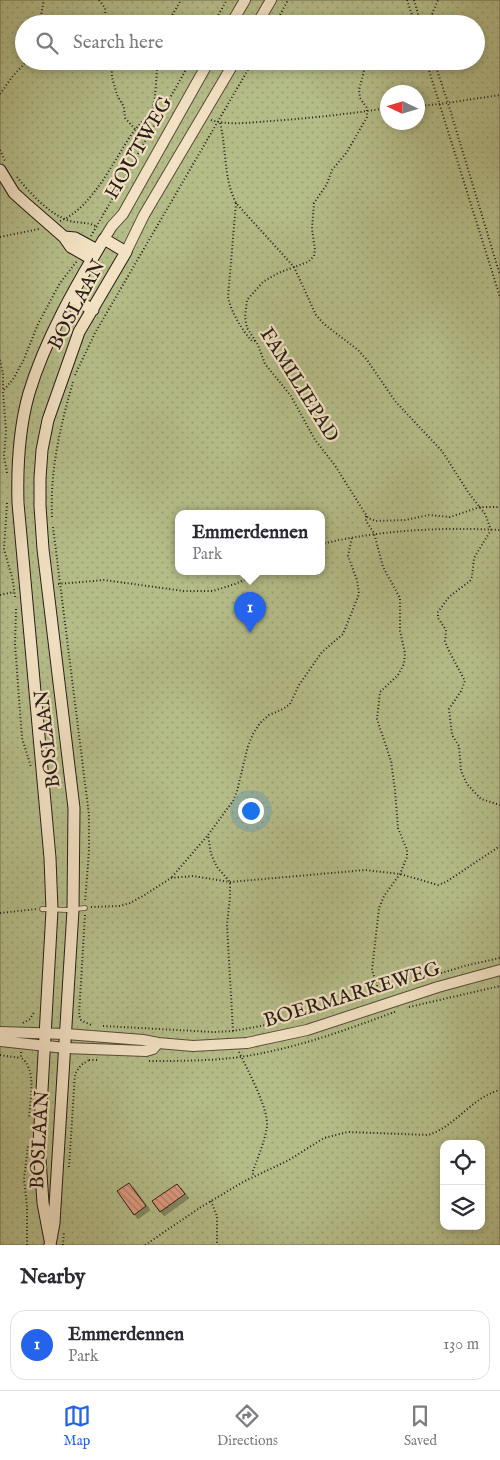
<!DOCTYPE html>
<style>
:root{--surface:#fff;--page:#f7f7f7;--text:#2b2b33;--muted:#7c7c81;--line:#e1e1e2;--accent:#2563eb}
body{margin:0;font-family:"IM FELL English",serif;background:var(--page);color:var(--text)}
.controls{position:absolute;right:15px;bottom:15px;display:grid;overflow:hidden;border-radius:10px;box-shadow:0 2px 8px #0003}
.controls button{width:45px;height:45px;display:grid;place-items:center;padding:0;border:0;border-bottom:1px solid var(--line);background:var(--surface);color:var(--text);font:25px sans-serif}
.compass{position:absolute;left:380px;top:85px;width:45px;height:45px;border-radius:50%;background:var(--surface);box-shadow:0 2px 8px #0003;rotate:274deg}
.you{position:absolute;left:250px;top:810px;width:18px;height:18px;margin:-12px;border:4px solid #fff;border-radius:50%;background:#1a73e8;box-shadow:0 0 0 8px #1a73e833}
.badge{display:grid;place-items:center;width:32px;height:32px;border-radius:50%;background:var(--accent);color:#fff;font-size:16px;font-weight:700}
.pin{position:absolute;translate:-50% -41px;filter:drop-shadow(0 1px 2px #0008)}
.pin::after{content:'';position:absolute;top:26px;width:18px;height:15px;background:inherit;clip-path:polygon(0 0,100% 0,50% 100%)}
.popup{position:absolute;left:175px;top:510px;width:150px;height:65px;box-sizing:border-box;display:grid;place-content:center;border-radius:10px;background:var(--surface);filter:drop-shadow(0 1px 4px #0005);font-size:16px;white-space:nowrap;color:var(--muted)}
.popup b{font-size:19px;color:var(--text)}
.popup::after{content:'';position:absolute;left:50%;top:100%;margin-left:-10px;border:10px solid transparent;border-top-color:var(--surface)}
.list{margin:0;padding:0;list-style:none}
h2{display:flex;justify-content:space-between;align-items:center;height:65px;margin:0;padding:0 20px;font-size:21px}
h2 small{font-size:16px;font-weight:400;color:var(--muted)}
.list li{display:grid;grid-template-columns:32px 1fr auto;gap:15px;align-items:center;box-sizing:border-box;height:70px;margin:0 10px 10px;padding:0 10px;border:1px solid var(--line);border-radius:15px}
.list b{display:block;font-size:19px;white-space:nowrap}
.list p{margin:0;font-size:16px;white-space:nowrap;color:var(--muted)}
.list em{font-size:16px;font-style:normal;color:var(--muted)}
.icon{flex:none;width:28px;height:28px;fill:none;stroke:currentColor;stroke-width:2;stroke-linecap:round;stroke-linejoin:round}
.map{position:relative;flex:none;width:500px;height:1245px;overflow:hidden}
.search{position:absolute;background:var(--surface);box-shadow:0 2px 8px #0003;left:15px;right:15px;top:15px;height:55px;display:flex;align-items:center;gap:12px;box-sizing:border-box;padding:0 18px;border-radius:28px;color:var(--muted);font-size:19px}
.sheet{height:145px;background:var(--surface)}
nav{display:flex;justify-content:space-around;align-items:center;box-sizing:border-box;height:70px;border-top:1px solid var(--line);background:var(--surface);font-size:14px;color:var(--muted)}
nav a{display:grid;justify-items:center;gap:2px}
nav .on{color:var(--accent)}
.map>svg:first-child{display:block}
.park{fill:url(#park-dots);stroke:#6e6c50;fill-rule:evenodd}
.building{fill:url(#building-back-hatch);stroke:#281d17;filter:url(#shadow)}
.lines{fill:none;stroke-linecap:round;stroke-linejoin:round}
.service-casing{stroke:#594a3a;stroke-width:5.5}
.tertiary-casing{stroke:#594a3a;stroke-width:12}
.secondary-casing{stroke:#281d17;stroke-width:13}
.path{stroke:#281d17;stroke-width:2;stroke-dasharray:1 2.5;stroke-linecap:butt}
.service{stroke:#f2e1c3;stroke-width:4}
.tertiary{stroke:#f2e1c3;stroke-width:10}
.secondary{stroke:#f2e1c3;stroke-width:11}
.labels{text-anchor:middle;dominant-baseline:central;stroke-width:4.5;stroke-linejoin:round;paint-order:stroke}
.street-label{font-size:20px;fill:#281d17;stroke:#f2e1c3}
</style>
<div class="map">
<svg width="500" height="1245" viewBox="0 0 500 1245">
<defs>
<pattern id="park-dots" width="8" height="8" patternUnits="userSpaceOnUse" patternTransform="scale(1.25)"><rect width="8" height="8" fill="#b4bc88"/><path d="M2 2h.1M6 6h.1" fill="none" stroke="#9ba175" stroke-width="1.8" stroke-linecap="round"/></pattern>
<pattern id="building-back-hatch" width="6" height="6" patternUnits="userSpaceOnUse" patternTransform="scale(1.25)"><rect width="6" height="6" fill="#e09c82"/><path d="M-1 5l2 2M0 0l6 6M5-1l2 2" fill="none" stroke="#b67f69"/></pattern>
<filter id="shadow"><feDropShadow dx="4" dy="4" stdDeviation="0" flood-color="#0004"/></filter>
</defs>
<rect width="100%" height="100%" fill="#ebd1a3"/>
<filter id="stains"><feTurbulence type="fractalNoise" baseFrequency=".004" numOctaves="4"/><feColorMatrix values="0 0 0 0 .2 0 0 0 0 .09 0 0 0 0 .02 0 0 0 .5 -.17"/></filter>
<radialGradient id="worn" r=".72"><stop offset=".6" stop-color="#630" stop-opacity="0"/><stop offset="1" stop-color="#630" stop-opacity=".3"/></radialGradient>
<path class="park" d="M 0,0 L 500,0 L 500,1245 L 0,1245 ZM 24,24 L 476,24 L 476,61 L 24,61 ZM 388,92 L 418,92 L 418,122 L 388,122 ZM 179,514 L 321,514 L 321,572 L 179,572 ZM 444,1144 L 481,1144 L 481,1226 L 444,1226 Z"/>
<path class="building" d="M 129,1183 L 146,1206 L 134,1215 L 117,1191 Z
M 177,1184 L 185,1194 L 160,1212 L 152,1201 Z"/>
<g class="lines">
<g class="service-casing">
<path id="service" d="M 42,909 L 67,910 L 85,908"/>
</g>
<g class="tertiary-casing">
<path id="tertiary" d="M 231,24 L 245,0
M 257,24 L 271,0
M 104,239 L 112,226 L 123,214 L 209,61
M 126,252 L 144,215 L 235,61
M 0,1032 L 66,1034 L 143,1040 L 158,1043 L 193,1046 L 247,1043 L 307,1030 L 438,987 L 500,970
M 0,1041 L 65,1048 L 146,1051 L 153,1049 L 158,1043"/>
</g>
<g class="secondary-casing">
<path id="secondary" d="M 0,170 L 14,193 L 25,203 L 64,237 L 71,247 L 92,259
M 64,237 L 75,238 L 97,250
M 71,297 L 93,310
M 50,1245 L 54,1223 L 73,910 L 74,808 L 43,549 L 40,506 L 40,478 L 42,450 L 48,420 L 79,332 L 126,252 L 104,239 C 75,287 45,340 29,393 C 19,428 17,467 18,503 L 50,858 L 52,910 L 39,1144 L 43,1203 L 50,1240"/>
</g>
<path class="path" d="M 99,0 L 105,8 L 106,24
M 407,0 L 415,24
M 414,0 L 421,24
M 39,24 L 44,0
M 167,24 L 181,0
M 213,24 L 227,0
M 275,24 L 288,0
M 422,24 L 432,14 L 438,0
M 111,61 L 112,77 L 117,95 L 124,107 L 125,118 L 135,129
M 374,61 L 364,71 L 359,90 L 360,98 L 367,108 L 367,117 L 347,152 L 332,170 L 327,184 L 314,203 L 312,229 L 315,250 L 314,256 L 308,262 L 278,273 L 263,282 L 247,300 L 245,317 L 247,328 L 258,345 L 265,364 L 291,396 L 315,440 L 334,464 L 368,518 L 376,521 L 405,520 L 429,515 L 450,517 L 480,507 L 500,507
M 426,61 L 500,297
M 434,61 L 448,103 L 500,275
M 0,94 L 12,77 L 27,61
M 418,106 L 440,104 L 500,95
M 153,107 L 170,110
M 211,120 C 229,126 253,122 272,121 C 311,118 349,114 388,108
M 220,123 C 227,150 223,177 236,203 L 294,267 L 316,315 L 324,324 L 358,350 L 367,360 L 395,401 L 442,451 L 468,492 L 485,514 L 491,530 L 474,558 L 472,577 L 470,581 L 449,597 L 438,612 L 438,618 L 446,630 L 445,641 L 448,649 L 465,681 L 461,691 L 449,709 L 452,735 L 459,746 L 461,771 L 467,784 L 481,799 L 500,805
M 0,150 L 5,161
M 17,177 C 30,193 47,212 67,220 C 77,224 88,221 97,227
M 236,203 L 228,297 C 231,312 242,330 252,341 L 255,341
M 60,221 C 93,208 114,159 134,131 C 140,123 149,116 153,107 C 156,97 156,73 158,61
M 91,236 L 191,61
M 0,237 L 39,229
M 0,360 L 3,374 L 3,391
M 75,375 L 95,333 L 253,61
M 7,473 L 4,456 L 6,431 L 3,391 L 14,378 L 24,359 L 38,324 L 60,283 L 77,261
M 7,503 L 4,549 L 13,581 L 15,597
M 366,516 L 366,521 L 374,533 L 383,567 L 400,598 L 400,631 L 405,653 L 404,664 L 398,675 L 380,692 L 377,719 L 391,761 L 395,790 L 398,828 L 407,850 L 407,857 L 400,874 L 384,896 L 379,908 L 372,970 L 379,992
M 52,517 C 50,470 60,427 73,382
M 53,527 L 89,815 L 89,851 L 85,902
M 321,544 C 381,530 439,527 500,530
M 58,584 L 104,580 L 184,591 L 213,591 L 235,584 L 261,572
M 0,595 L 14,592
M 16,609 L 15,645 L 22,738 L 31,767
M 172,877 L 208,835
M 91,907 L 120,906 L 130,903 L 143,896 L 171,878 L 193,876 L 230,882 L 365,870 L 400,874 L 438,885 L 446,882 L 500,846
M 0,913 L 37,909
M 85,915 L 79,1015 L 81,1020 L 91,1025
M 409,1007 L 500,986
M 23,1023 L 30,1019 L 35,1011
M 103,1026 L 214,1032 L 233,1031 L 288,1021 L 464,966 L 500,958
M 233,1031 L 227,925 L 230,897 L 230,882 L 217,867 L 211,854 L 208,835 L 233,801 L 237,791 L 248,746 L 253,734 L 260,723 L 269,715 L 283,709 L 290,704 L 299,685 L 322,652 L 343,634 L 359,594 L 357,580 L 348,556 L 352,537
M 21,1052 L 21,1058 C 37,1067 30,1101 29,1118
M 239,1052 C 248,1071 268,1107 267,1126 C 265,1141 258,1157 253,1171 L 253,1177
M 0,1055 L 20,1058
M 89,1060 L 97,1060
M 149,1061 C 180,1061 210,1061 240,1057 C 295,1049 346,1030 397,1011
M 69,1167 L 75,1074 L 81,1065 L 89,1060
M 211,1201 L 217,1216 L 217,1245
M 27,1245 L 27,1207 L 24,1179 L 28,1145
M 63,1245 L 64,1231
M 145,1245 L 201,1207 L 243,1182 L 289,1160 L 324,1138 L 348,1132 L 428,1135 C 455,1127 472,1097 500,1090"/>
<use href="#service" class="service"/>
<use href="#tertiary" class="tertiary"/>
<use href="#secondary" class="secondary"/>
</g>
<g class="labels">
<g class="street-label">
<text transform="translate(139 148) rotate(-60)">HOUTWEG</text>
<text transform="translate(77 305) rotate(-62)">BOSLAAN</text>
<text transform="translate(299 385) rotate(58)">FAMILIEPAD</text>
<text transform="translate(48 739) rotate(-97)">BOSLAAN</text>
<text transform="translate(352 995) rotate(-17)">BOERMARKEWEG</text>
<text transform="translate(40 1140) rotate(-87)">BOSLAAN</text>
</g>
</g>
<rect width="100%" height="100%" filter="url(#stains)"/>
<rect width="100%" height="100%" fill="url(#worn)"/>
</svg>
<div class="controls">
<button><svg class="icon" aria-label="locate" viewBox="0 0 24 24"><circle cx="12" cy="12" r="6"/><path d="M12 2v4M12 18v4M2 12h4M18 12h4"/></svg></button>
<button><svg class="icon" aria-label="layers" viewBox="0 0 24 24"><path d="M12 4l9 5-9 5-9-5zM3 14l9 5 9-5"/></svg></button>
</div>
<svg class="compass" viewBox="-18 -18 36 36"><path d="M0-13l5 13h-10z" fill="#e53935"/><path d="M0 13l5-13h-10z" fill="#7c7c81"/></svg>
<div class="you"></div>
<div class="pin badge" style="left:250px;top:633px">1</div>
<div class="popup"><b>Emmerdennen</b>Park</div>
<div class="search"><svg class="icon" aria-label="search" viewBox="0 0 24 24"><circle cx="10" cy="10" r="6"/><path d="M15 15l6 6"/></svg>Search here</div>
</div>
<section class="sheet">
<h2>Nearby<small></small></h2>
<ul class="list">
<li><span class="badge">1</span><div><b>Emmerdennen</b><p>Park</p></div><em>130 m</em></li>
</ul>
</section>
<nav>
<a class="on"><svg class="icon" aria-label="map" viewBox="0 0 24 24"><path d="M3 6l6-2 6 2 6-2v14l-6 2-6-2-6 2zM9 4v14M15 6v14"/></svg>Map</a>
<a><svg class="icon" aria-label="directions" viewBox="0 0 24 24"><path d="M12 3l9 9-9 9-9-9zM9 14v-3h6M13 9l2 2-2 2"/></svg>Directions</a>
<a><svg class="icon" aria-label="saved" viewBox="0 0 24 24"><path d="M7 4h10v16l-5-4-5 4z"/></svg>Saved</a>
</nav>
